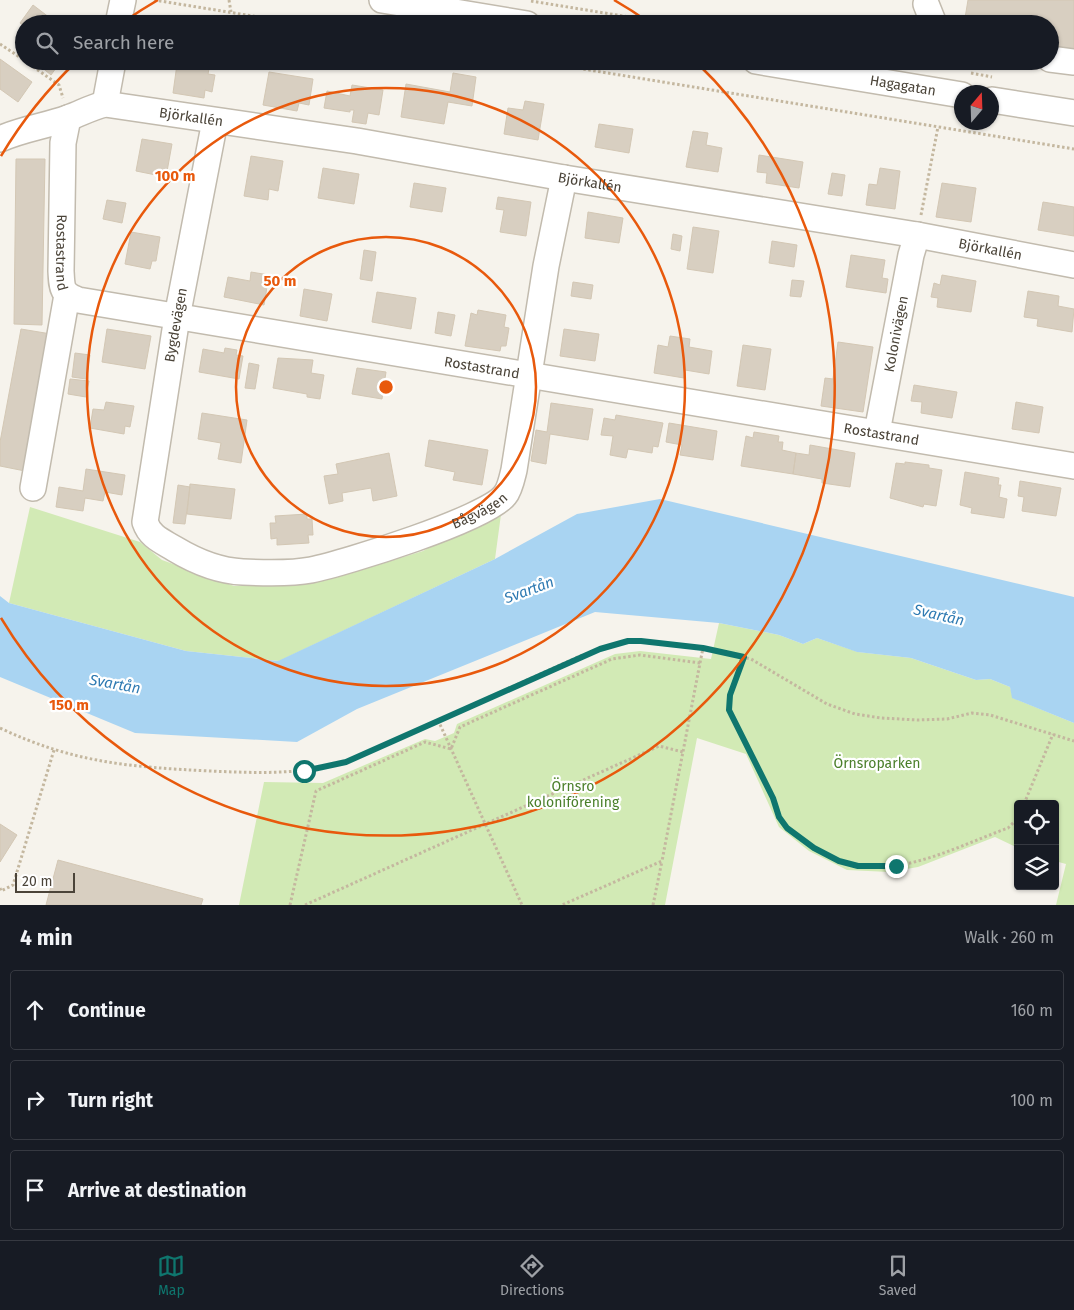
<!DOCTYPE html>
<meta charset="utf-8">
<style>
:root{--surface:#171b24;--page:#20242c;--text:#f1f3f6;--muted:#9ea1a6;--line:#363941;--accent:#0f766e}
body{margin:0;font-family:"Fira Sans",sans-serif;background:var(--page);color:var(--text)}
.controls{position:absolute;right:15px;bottom:15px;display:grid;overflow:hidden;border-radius:5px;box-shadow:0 1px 4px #0004}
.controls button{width:45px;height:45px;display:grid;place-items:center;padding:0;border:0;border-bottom:1px solid var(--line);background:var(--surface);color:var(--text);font:25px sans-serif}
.compass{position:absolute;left:954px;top:85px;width:45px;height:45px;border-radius:50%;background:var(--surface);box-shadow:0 1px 4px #0004;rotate:19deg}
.scale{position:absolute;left:15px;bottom:12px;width:60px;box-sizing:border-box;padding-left:5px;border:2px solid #4b4439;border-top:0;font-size:14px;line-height:18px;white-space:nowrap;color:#4b4439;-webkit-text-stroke:4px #fff;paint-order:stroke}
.stop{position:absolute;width:15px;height:15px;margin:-11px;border:4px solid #0f766e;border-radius:50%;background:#fff}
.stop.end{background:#0f766e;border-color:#fff;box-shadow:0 1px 5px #0008}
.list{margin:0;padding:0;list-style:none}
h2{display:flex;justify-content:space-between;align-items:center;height:65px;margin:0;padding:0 20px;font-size:21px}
h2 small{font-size:16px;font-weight:400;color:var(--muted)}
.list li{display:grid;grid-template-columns:32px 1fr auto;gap:15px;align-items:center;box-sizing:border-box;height:80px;margin:0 10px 10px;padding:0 10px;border:1px solid var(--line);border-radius:5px}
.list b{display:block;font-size:19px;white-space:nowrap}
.list em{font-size:16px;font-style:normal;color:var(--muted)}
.icon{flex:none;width:28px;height:28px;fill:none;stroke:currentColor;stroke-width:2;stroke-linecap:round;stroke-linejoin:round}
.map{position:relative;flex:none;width:1074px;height:905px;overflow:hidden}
.search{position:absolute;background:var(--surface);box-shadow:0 1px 4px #0004;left:15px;right:15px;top:15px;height:55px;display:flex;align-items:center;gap:12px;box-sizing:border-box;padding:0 18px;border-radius:28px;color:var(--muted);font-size:19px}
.sheet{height:335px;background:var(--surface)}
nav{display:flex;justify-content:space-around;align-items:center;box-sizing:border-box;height:70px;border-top:1px solid var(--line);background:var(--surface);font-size:14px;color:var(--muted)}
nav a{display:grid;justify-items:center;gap:2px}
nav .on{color:var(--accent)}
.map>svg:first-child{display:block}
.green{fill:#d2eab5}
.water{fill:#a9d4f2}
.building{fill:#d8cfc1;stroke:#d3c7b4}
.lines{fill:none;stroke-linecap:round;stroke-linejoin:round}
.minor-casing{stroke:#c2bbae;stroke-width:28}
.path{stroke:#c4b79f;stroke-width:3;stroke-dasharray:2.5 2.5;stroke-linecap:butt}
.minor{stroke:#fff;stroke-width:25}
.route{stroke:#0f766e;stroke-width:6}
.ring{fill:none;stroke:#e8590c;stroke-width:2.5}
.labels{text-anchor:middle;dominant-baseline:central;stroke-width:4.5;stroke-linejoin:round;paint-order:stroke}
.street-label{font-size:14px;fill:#4b4439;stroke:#fff}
.park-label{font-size:14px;fill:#4a7f2a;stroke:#fff}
.water-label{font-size:15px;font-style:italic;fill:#2e7ab2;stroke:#fff}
.centre{fill:#e8590c;stroke:#fff;stroke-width:2.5}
.ring-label{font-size:15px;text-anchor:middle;font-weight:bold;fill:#e8590c;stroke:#fff;stroke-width:4.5;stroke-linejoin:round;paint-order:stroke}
</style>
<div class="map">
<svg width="1074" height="905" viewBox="0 0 1074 905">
<rect width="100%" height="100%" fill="#f6f3ec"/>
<path class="green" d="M 30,507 L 140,542 L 162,560 L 234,586 L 335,578 L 423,551 L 502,507 L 495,559 L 279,661 L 186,651 L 9,603 Z
M 719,623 L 779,635 L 803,644 L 817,638 L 858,652 L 911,658 L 976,680 L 990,679 L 1010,687 L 1013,698 L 1074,723 L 1074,905 L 1056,905 L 1066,864 L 1055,861 L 1055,804 L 1018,804 L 1018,848 L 995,837 L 918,867 L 889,872 L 847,870 L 809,851 L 779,827 L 746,754 L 697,738 L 665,905 L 239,905 L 264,782 L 323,783 L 425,739 L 435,741 L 454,733 L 457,724 L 615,654 L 640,651 L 711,659 Z"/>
<path class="water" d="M 660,499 L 1074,597 L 1074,723 L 1012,698 L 1010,687 L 990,679 L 976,680 L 911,658 L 857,652 L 817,638 L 803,644 L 779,635 L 719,623 L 595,612 L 357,709 L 297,742 L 135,733 L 0,677 L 0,596 L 9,603 L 186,651 L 278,661 L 495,559 L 577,514 Z"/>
<path class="building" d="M 968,0 L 1074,0 L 1074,55 L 1050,51 L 1050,24 L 964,24 Z
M 33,5 L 58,24 L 24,24 L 24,26 L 20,23 Z
M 0,59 L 32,82 L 18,102 L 0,89 Z
M 34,61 L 61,61 L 51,75 Z
M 177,64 L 209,69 L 208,74 L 215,75 L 212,92 L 205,90 L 204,98 L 173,93 Z
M 269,72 L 313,79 L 309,105 L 299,103 L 297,111 L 263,105 Z
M 453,73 L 476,77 L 472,106 L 448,102 L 444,124 L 401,117 L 406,84 L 450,92 Z
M 352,85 L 383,90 L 379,115 L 368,113 L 366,124 L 352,122 L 354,110 L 350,110 L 350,112 L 324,108 L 327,91 L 350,96 Z
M 525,101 L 544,104 L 538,140 L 504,134 L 508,108 L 523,110 Z
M 599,124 L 633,129 L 629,153 L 595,147 Z
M 693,131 L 708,133 L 706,145 L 722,148 L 718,172 L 686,167 Z
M 142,139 L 172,144 L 166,177 L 136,171 Z
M 759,155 L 803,162 L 799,188 L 766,183 L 767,173 L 757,172 Z
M 251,156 L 283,161 L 278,191 L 269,189 L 268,200 L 244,196 Z
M 16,159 L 45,159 L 42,325 L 14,324 Z
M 323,168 L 359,174 L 354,204 L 318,198 Z
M 880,168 L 900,171 L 895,209 L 866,205 L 869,184 L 877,185 Z
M 832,173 L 845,175 L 842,196 L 828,194 Z
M 414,183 L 446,188 L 442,212 L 410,207 Z
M 942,183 L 976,188 L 971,222 L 936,217 Z
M 498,197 L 531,202 L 526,236 L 500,232 L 504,210 L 496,209 Z
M 107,200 L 126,203 L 122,223 L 103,219 Z
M 1043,202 L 1074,207 L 1074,236 L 1038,230 Z
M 588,212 L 623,218 L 619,243 L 585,238 Z
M 693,227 L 719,231 L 713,273 L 687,269 Z
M 131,232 L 160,237 L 156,261 L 152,261 L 150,269 L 125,264 Z
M 673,234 L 682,236 L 680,251 L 671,249 Z
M 772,241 L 797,245 L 794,267 L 769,263 Z
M 364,250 L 376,252 L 372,281 L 360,279 Z
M 851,255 L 885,260 L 882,278 L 888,279 L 886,293 L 846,287 Z
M 251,272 L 269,275 L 264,305 L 224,297 L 228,277 L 250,281 Z
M 942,275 L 976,281 L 971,312 L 937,307 L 938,298 L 931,297 L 934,283 L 940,285 Z
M 792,280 L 804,281 L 801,297 L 790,296 Z
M 573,282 L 593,285 L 591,299 L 571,296 Z
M 304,289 L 332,294 L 327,321 L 300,316 Z
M 1028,291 L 1059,296 L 1058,306 L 1074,309 L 1072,332 L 1037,326 L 1038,319 L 1024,317 Z
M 377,292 L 416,298 L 411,329 L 372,322 Z
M 478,310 L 506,315 L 504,327 L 509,328 L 506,346 L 501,346 L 500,351 L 465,346 L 471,313 L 477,315 Z
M 438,312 L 455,315 L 451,336 L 435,333 Z
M 21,329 L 51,334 L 25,471 L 0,466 L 0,442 Z
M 107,329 L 151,336 L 145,369 L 102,362 Z
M 564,329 L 599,334 L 595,361 L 560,356 Z
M 670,336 L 690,339 L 689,347 L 712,351 L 709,374 L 685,370 L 684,378 L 654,373 L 658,345 L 668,347 Z
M 838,342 L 873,347 L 863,412 L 821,406 L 825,378 L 833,379 Z
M 743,345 L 771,349 L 765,390 L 737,386 Z
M 225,348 L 237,350 L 236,355 L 243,356 L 239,379 L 199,372 L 203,349 L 224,353 Z
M 75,353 L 90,355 L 86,379 L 72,377 Z
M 278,358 L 313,360 L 311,373 L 324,375 L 320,399 L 307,397 L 307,394 L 273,388 Z
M 249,363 L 259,365 L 255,389 L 245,388 Z
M 357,368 L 386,372 L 382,399 L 352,394 Z
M 70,379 L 89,381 L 86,397 L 68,394 Z
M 914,385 L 957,392 L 952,418 L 921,413 L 922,402 L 911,401 Z
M 106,402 L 134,406 L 130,427 L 125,426 L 124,434 L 90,428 L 93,409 L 104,410 Z
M 1016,402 L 1043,407 L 1039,433 L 1012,429 Z
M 551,403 L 593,409 L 588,440 L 550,434 L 546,464 L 531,461 L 536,430 L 547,432 Z
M 202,413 L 247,420 L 241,463 L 218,459 L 221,443 L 198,439 Z
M 616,415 L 663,423 L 658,447 L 653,446 L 652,453 L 628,449 L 626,458 L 610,455 L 613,436 L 601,435 L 604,418 L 615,420 Z
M 669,423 L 717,431 L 713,460 L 680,455 L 682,445 L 666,442 Z
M 754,432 L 779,436 L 778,442 L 783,442 L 782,450 L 796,453 L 793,474 L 741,466 L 746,436 L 753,438 Z
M 429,440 L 488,450 L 482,485 L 453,480 L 455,472 L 425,466 Z
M 810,445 L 855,453 L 850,487 L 822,483 L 822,479 L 793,474 L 796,453 L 809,455 Z
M 389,453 L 397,496 L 373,501 L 371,488 L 342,493 L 343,501 L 329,504 L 324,476 L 338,474 L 336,464 Z
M 905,462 L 929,465 L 929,468 L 942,470 L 936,506 L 924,504 L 923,507 L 890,498 L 896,463 L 905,464 Z
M 86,469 L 125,475 L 122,495 L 105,492 L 103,501 L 85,498 L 83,511 L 56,507 L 59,487 L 83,491 Z
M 965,472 L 999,478 L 998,485 L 1001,485 L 999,497 L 1007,499 L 1004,518 L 971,513 L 972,508 L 960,505 Z
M 1020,481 L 1061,488 L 1056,516 L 1022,511 L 1024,497 L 1018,496 Z
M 190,484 L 235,489 L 231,519 L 187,514 Z
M 178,485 L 190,487 L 185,524 L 173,523 Z
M 307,514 L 307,519 L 312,519 L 313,535 L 308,535 L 309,543 L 277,545 L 277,538 L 271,539 L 270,523 L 276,523 L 275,516 Z
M 0,824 L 17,835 L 0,862 Z
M 58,860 L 203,899 L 201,905 L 46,905 Z"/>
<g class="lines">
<g class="minor-casing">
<g id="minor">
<path d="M 382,0 L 527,24"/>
<path d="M 926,4 L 934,24"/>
<path d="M 118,24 L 123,0"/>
<path d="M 1050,59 L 1074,62"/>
<path id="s1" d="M 756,61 L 962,95"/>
<path d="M 992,100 L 1074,113"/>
<path d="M 105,104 L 113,61"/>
<path id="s2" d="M 68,118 L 63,143 L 61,271 C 62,288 61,293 78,300 L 1074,466"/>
<path id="s3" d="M 215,121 L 177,317 L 145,522 C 150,537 162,541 175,549 C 195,561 219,571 243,572 C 264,573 290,574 311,570 C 345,563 487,519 505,495 C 510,489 512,478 514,470 L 546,266 L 564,178"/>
<path id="s4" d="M 0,139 C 22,129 46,126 68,118 C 82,113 89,108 105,104 L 357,141 L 564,178 L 917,235 L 1074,265"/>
<path id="s5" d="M 877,432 L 911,255 L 917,235"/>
<path d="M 33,488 L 67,295"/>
</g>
</g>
<path class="path" d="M 154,0 L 302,24
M 229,0 L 231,12
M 531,1 L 672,24
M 0,44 L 24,60
M 25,61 L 59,85 L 63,98
M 534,61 L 1074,149
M 971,73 L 992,77
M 921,215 L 938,127
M 744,657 L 730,695 L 729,710 C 743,738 758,766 772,795 C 775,802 776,810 779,817 C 785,828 797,835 807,843 C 872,894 942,852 1008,828 L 1018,818
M 700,663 L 703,648
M 438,720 L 522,905
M 0,728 C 74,763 130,767 210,771 C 256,773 301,775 346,762 L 580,656 L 628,641 L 703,648 L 751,659 L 827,704 L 855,714 L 881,718 L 918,720 L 947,719 L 972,713 L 990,715 L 1074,741
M 1024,804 L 1053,734
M 0,888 L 1,891 L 13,885 L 54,750
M 290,905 L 316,791 L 425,742 L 451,749 L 460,727 L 612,659 L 640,655 L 700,663 L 662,861 L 562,905
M 305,905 L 659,746 L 683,752
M 653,905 L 662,861"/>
<use href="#minor" class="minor"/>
</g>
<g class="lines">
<path class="route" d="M 304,771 L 346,762 L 600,649 L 628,641 L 641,641 L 703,648 L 744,657 L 730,695 L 729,710 L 773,798 L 779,817 L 787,828 L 814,848 L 839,861 L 858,866 L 896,866"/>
</g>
<g class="ring">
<circle cx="386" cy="387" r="150"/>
<circle cx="386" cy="387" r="299"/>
<path d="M1 156A449 449 0 0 1 77 61M125 21A449 449 0 0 1 158 0M614 0A449 449 0 0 1 647 21M695 61A449 449 0 1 1 1 618"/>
</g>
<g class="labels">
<g class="street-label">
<text stroke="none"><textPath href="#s1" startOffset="149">Hagagatan</textPath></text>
<text stroke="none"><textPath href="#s4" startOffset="198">Björkallén</textPath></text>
<text stroke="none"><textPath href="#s4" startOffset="602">Björkallén</textPath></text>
<text stroke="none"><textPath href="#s4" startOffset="1008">Björkallén</textPath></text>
<text stroke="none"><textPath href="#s2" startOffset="135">Rostastrand</textPath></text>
<text transform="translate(176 325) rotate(-80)">Bygdevägen</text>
<text stroke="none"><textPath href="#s5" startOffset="100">Kolonivägen</textPath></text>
<text stroke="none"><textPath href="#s2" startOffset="600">Rostastrand</textPath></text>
<text stroke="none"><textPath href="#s2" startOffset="1005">Rostastrand</textPath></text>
<text stroke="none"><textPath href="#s3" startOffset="768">Bågvägen</textPath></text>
</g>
<g class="park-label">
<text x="877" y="763">Örnsroparken</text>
<text x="573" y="786">Örnsro<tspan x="573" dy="16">koloniförening</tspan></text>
</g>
<g class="water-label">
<text transform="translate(529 590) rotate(-20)">Svartån</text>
<text transform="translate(939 615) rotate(13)">Svartån</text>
<text transform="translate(115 684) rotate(10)">Svartån</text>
</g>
</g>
<circle cx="386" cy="387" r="8" class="centre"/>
<g class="ring-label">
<text x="175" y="181">100 m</text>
<text x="280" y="286">50 m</text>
<text x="69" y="710">150 m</text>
</g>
</svg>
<div class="controls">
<button><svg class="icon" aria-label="locate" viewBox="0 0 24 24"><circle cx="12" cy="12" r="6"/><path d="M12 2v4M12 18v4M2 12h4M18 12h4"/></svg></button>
<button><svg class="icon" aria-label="layers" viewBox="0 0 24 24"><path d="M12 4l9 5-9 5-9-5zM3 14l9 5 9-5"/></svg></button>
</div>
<svg class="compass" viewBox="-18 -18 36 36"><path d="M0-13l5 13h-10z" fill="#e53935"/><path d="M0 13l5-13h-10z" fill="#9ea1a6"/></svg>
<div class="scale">20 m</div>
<div class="stop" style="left:304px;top:771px"></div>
<div class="stop end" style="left:896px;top:866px"></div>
<div class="search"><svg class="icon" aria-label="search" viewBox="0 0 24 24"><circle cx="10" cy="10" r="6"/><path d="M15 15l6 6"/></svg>Search here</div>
</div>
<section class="sheet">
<h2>4 min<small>Walk · 260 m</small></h2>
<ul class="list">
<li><svg class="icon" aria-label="ahead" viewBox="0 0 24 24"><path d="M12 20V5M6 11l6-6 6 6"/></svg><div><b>Continue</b></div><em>160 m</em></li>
<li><svg class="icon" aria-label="right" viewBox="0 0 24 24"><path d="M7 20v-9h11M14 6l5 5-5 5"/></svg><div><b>Turn right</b></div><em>100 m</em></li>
<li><svg class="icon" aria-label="arrive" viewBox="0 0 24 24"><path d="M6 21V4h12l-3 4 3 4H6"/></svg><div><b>Arrive at destination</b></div></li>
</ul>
</section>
<nav>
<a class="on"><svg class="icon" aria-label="map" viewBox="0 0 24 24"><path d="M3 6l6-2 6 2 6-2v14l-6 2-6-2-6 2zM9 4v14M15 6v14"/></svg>Map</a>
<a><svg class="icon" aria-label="directions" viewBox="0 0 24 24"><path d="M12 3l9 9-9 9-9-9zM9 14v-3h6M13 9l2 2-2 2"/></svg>Directions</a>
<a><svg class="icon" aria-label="saved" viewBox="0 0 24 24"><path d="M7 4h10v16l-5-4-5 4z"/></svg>Saved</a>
</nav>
